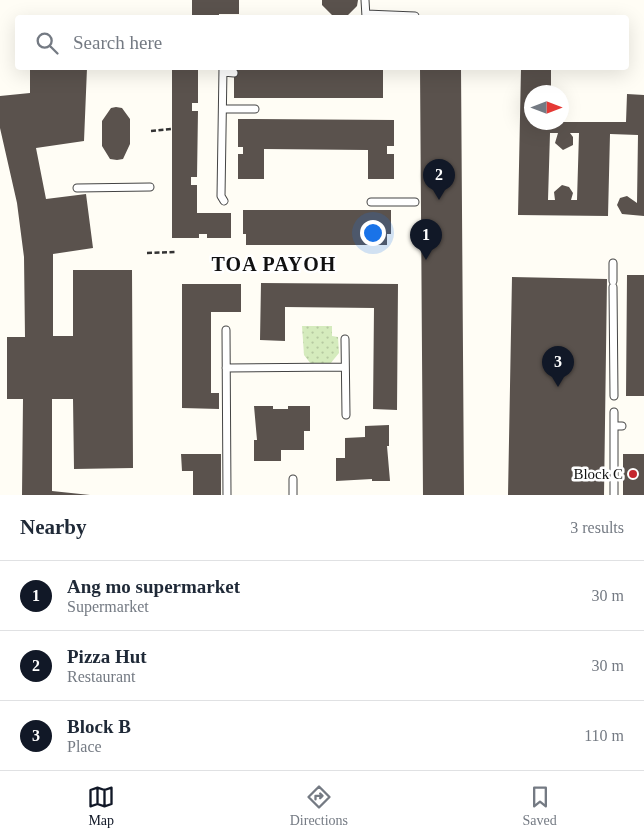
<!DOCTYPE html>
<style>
:root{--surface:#fff;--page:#f2f2f3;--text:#1f2937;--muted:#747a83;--line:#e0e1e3;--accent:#111827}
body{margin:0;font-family:"Times New Roman",serif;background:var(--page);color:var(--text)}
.compass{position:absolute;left:524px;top:85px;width:45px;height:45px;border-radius:50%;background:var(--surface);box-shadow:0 5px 20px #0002;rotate:90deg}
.you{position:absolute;left:372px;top:232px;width:18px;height:18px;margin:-12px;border:4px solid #fff;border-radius:50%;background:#1a73e8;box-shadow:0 0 0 8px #1a73e833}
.badge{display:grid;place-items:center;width:32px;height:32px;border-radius:50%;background:var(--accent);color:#fff;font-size:16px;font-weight:700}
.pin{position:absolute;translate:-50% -41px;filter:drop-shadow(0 1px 2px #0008)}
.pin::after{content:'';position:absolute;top:26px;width:18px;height:15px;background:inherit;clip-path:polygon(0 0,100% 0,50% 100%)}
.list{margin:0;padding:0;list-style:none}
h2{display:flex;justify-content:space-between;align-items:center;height:65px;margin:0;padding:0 20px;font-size:21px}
h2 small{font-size:16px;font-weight:400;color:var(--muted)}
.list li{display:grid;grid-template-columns:32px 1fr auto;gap:15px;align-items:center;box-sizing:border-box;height:70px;padding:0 20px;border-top:1px solid var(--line)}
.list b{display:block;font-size:19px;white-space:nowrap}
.list p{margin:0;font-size:16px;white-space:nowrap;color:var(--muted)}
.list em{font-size:16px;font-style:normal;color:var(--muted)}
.icon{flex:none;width:28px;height:28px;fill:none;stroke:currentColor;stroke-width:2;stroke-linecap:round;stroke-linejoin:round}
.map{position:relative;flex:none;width:644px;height:495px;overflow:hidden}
.search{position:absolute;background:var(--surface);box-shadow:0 5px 20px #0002;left:15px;right:15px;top:15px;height:55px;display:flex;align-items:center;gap:12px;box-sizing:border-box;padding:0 18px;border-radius:5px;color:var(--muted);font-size:19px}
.sheet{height:275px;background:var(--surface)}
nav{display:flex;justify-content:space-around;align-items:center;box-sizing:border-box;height:70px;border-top:1px solid var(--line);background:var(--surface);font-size:14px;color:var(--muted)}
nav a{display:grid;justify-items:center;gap:2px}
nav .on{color:var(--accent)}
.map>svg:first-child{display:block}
.grass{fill:url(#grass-dots)}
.building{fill:#5a524d;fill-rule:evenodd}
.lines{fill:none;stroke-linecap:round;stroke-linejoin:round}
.service-casing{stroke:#444;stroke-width:9}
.path{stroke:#333;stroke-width:2.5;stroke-dasharray:5 2.5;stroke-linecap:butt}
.service{stroke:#fff;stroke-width:7}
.poi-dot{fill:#c4262e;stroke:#fff;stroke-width:2}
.labels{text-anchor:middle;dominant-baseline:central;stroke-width:5;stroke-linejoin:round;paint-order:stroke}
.poi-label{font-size:15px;fill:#111;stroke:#fff;text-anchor:end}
.district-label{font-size:20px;font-weight:bold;letter-spacing:1px;fill:#111;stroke:#fff}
</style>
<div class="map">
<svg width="644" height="495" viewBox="0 0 644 495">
<defs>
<pattern id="grass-dots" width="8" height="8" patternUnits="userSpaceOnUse" patternTransform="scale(1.25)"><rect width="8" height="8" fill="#d5ebbd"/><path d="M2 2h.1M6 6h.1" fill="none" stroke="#b6c8a1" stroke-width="1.8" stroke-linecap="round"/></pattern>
</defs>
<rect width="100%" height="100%" fill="#fffdf5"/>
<path class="grass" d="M 302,326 L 332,326 L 332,336 L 338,337 L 339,353 L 330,364 L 311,364 L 304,355 Z"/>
<path class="building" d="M 192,0 L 239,0 L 239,14 L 219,14 L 219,18 L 192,18 Z
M 322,0 L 358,0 L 357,6 L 348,15 L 332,15 L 322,5 Z
M 420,15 L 461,15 L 461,18 L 420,18 Z
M 30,68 L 87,68 L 84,141 L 36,148 L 46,199 L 86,194 L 93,248 L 53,254 L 53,336 L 73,336 L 73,270 L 132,270 L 133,468 L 74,469 L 73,399 L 52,399 L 52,491 L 90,495 L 22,495 L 23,399 L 7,399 L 7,337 L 25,337 L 24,257 L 17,203 L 0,128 L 0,96 L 30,93 Z
M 172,68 L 198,68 L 198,103 L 192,103 L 192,111 L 198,111 L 197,177 L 191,177 L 191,185 L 197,185 L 197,213 L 231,213 L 231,238 L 207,238 L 207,234 L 199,234 L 199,238 L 172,238 Z
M 234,68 L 383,68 L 383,98 L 234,98 Z
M 420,68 L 461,68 L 464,495 L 423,495 Z
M 521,68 L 551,68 L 551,92 L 532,92 L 532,122 L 626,122 L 627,94 L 644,95 L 644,216 L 622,214 L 617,205 L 620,198 L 627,196 L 637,203 L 638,135 L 610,134 L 608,216 L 518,215 ZM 550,133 L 558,133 L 555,143 L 563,150 L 573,145 L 573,137 L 570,133 L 579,133 L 577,200 L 571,200 L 573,193 L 569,187 L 562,185 L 554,192 L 555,200 L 548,200 Z
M 116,107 L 122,108 L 130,119 L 130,144 L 123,159 L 117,160 L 110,159 L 102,146 L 102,121 L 111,108 Z
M 238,119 L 394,120 L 394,146 L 387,146 L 387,154 L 394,154 L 394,179 L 368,179 L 368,150 L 264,149 L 264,179 L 238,179 L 238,154 L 243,154 L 243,147 L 238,147 Z
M 243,210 L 391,210 L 391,234 L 387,234 L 387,245 L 246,245 L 246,234 L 243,234 Z
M 627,275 L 644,275 L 644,396 L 626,396 Z
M 512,277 L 607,279 L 604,495 L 508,495 Z
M 261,283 L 398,284 L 397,410 L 373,409 L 374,308 L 285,307 L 285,341 L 260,340 Z
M 182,284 L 241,284 L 241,312 L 211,312 L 211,393 L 219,393 L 219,409 L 182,408 Z
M 254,406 L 273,406 L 273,409 L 288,409 L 288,406 L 310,406 L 310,431 L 304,431 L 304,450 L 281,450 L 281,461 L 254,461 L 254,440 L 257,440 Z
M 389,425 L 389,446 L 387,446 L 390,481 L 372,481 L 372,479 L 336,481 L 336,458 L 345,458 L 345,438 L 365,437 L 365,426 Z
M 181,454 L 221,454 L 221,495 L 193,495 L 193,471 L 182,471 Z
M 623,454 L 644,454 L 644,495 L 623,495 Z"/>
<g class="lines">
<g class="service-casing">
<path id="service" d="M 365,0 L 366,17
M 366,14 L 415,16
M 223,68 L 221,196 L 224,201
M 223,72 L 234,73
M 223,109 L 255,109
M 77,188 L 150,187
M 371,202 L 415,202
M 613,263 L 613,281
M 613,287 L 614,396
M 226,330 L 227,495
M 345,339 L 346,415
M 226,368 L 345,367
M 614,426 L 622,426
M 293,479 L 293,495
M 614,495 L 614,412"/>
</g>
<path class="path" d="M 151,131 L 171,129
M 147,253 L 176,252"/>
<use href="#service" class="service"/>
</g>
<circle class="poi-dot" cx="633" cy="474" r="5"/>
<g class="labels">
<g class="poi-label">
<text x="623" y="474">Block C</text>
</g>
<g class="district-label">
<text x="274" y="264">TOA PAYOH</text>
</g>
</g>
</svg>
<svg class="compass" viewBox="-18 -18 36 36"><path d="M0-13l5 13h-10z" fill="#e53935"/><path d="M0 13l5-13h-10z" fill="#747a83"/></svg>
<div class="you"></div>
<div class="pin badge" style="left:426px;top:260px">1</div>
<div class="pin badge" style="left:439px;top:200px">2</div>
<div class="pin badge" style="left:558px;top:387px">3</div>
<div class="search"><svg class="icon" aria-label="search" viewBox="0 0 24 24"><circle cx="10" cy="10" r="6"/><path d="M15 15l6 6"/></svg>Search here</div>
</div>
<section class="sheet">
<h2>Nearby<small>3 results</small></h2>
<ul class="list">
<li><span class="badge">1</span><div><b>Ang mo supermarket</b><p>Supermarket</p></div><em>30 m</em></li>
<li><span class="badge">2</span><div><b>Pizza Hut</b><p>Restaurant</p></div><em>30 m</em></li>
<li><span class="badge">3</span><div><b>Block B</b><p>Place</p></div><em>110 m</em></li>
</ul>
</section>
<nav>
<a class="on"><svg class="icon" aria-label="map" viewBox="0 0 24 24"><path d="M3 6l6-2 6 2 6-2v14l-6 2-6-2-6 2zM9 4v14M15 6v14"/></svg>Map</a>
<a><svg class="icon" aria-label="directions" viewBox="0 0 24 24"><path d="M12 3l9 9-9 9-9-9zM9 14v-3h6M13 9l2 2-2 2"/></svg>Directions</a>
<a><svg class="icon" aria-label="saved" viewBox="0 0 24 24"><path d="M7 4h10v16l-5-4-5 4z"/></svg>Saved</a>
</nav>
